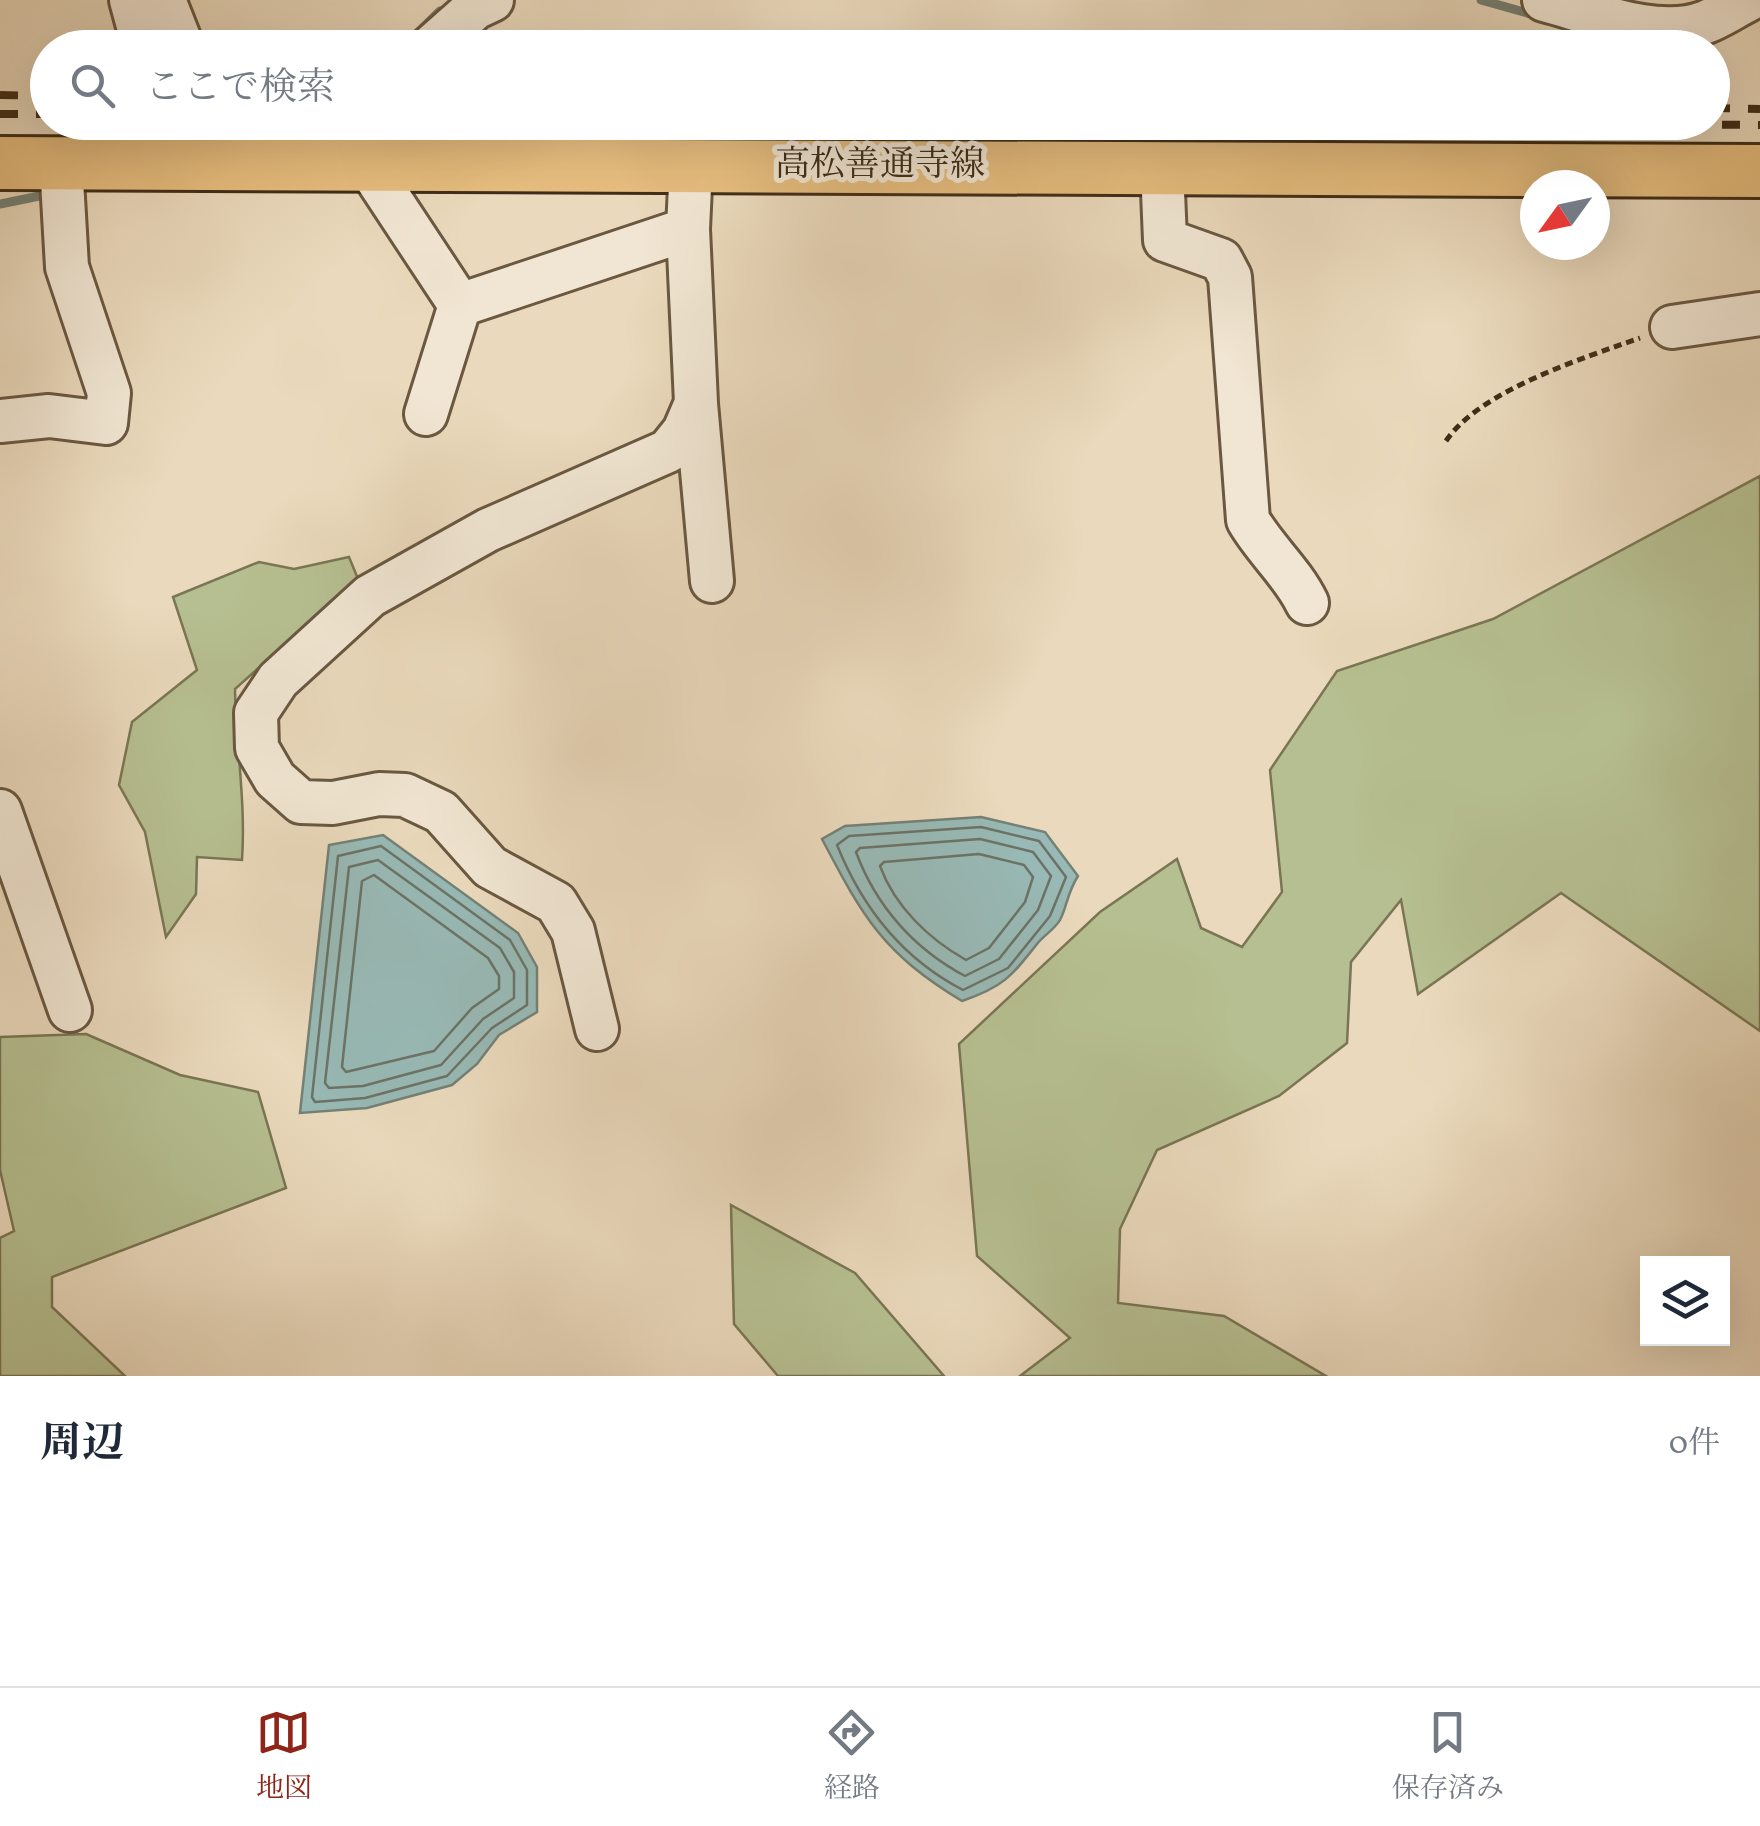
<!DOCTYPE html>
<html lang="ja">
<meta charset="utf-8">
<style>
:root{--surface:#fff;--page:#f6f6f7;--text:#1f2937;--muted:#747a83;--line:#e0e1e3;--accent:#8f2418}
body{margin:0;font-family:Vollkorn,"Noto Serif JP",serif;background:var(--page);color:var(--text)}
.controls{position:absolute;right:30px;bottom:30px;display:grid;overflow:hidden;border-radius:0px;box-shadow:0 10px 40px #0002}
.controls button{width:90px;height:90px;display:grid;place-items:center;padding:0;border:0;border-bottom:2px solid var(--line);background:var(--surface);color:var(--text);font:50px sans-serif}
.compass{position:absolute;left:1520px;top:170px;width:90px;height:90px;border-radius:50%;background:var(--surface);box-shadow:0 10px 40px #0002;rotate:237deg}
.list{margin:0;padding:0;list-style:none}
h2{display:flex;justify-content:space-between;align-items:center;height:130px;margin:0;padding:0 40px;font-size:42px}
h2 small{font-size:32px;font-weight:400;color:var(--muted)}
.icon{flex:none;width:55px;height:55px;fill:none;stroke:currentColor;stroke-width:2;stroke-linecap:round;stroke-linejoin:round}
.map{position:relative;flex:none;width:1760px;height:1376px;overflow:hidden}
.search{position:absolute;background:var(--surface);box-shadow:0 10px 40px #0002;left:30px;right:30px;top:30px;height:110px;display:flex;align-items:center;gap:25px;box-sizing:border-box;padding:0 35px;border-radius:55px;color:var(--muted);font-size:38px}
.sheet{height:310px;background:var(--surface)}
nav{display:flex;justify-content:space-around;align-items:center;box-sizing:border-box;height:140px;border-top:2px solid var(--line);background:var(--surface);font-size:28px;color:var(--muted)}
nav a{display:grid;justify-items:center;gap:5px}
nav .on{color:var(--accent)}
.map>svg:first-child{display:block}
.green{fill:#b6bf91;stroke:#7a7654;stroke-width:2.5}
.water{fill:#98b9b5;stroke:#748176;stroke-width:2.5}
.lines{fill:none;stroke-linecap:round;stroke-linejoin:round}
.shore{stroke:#6c7366;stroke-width:2.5}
.stream{stroke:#748176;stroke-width:9}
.minor-casing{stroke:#6a5841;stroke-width:48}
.major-casing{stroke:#3f2d18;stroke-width:58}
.path{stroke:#3f2d18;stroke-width:5;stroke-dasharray:8 5;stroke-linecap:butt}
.minor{stroke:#f1e6d3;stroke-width:42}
.major{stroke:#e5bc7e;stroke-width:52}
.rail{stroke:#3f2d18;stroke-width:8;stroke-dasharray:18 18;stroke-linecap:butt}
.labels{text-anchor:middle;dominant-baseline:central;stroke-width:10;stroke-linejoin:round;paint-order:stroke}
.street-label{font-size:35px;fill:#3f2d18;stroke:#f1e6d3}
</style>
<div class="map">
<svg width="1760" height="1376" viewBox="0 0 1760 1376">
<rect width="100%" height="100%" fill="#ead9bc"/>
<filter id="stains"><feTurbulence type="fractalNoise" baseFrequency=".002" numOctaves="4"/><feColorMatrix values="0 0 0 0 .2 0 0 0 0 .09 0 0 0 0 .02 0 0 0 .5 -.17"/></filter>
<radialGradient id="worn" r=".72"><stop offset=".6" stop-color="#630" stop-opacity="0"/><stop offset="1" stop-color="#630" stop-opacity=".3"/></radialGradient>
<path class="green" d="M 1760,476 L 1760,1031 L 1561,893 L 1418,994 L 1401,900 L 1351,962 L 1347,1043 L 1279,1096 L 1157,1150 L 1120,1229 L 1118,1303 L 1224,1316 L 1326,1376 L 1020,1376 L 1070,1338 L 977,1256 L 959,1044 L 1100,912 L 1177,859 L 1201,928 L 1242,947 L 1282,892 L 1270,770 L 1337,671 L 1493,619 Z
M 349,557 L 358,579 L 235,689 C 236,747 246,802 242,860 L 197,857 L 196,894 L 166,937 L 145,832 L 119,785 L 132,722 L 197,670 L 173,597 L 259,562 L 294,569 Z
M 86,1034 L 180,1075 L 258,1092 L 286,1188 L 52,1277 L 52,1307 L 125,1376 L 0,1376 L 0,1238 L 14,1231 L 0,1170 L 0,1037 Z
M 731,1205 L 855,1273 L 944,1376 L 778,1376 L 734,1324 Z"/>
<path class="water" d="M 981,817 L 1045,832 L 1078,876 C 1067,893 1067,907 1060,920 C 1055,929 1043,936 1037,944 C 1011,977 1003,987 962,1001 C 883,953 864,919 822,839 L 845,826 Z
M 383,835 L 518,933 L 537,967 L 537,1012 L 499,1035 L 477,1064 L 452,1085 L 367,1108 L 300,1113 L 329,845 Z"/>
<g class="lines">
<path class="shore" d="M 981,827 L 1039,841 L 1066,877 L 1050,916 L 1008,968 L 963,990 C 903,959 862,907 837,845 L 849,836 Z
M 980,839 L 1033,852 L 1051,876 L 1038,910 L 999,959 L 965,976 C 914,949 876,906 856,852 L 860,848 Z
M 381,846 L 510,940 L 527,970 L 527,1005 L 492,1028 L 447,1076 L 365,1098 L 315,1102 L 312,1097 L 338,856 Z
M 979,854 L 1024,865 L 1033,877 L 1025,902 L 989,948 L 966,960 C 929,939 895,907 880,866 L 884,862 Z
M 378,860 L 500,948 L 514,972 L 514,998 L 483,1019 L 441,1065 L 363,1086 L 329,1088 L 325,1083 L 349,867 Z
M 374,875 L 488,958 L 499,976 L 499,989 L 472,1008 L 434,1051 L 346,1072 L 342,1067 L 362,881 Z"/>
<path class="stream" d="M 1481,0 L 1538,16
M 402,48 L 440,11
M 133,144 L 149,122
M 0,204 L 49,194"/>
<g class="minor-casing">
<path id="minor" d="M 131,0 L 144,48
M 164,0 L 183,48
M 1544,0 C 1591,12 1657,41 1706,22 C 1721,16 1734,7 1748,0
M 430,48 L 475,8 L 492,0
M 169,122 L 173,163
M 367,164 L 460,305 L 688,229
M 1162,168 L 1165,240 L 1221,260 L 1230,277 L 1248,520 C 1266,551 1292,572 1307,603
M 1672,327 L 1760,314
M 696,404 L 712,581
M 426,414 L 460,305
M 0,421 L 49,416 L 106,423 L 109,393 L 67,267 L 61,163
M 0,811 L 70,1010
M 597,1029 L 573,931 L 556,903 L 490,867 L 441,812 L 405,795 L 379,794 L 333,803 L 301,802 L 275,779 L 257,748 L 256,713 L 278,680 L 370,596 L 488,530 L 668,451 L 684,431 L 696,403 L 688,229 L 691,165"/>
</g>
<g class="major-casing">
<path id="major" d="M 0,163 L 1760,171"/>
</g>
<path class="path" d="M 1446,441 C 1479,391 1583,358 1640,338"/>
<use href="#minor" class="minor"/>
<use href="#major" class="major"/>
<path class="rail" d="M 0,95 L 48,96
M 1712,108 L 1760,109
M 0,114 L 48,114
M 1434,122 L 1760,125"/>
</g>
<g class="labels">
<g class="street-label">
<text x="880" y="166">高松善通寺線</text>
</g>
</g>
<rect width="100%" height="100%" filter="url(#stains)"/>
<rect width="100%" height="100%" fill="url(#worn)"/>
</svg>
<div class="controls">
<button><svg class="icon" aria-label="layers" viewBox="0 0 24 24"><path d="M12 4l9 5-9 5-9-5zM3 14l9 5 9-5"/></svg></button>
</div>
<svg class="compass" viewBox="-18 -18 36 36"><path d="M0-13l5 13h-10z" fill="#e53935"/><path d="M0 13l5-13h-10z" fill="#747a83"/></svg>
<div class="search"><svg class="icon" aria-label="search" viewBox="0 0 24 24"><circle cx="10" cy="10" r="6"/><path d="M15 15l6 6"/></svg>ここで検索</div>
</div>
<section class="sheet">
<h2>周辺<small>0件</small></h2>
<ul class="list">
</ul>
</section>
<nav>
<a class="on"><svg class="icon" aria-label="map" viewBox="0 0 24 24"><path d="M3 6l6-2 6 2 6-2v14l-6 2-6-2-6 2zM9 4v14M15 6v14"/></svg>地図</a>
<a><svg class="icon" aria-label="directions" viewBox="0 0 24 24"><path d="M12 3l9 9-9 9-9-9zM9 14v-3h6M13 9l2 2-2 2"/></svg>経路</a>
<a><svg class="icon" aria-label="saved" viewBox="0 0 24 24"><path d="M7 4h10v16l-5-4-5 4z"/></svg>保存済み</a>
</nav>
